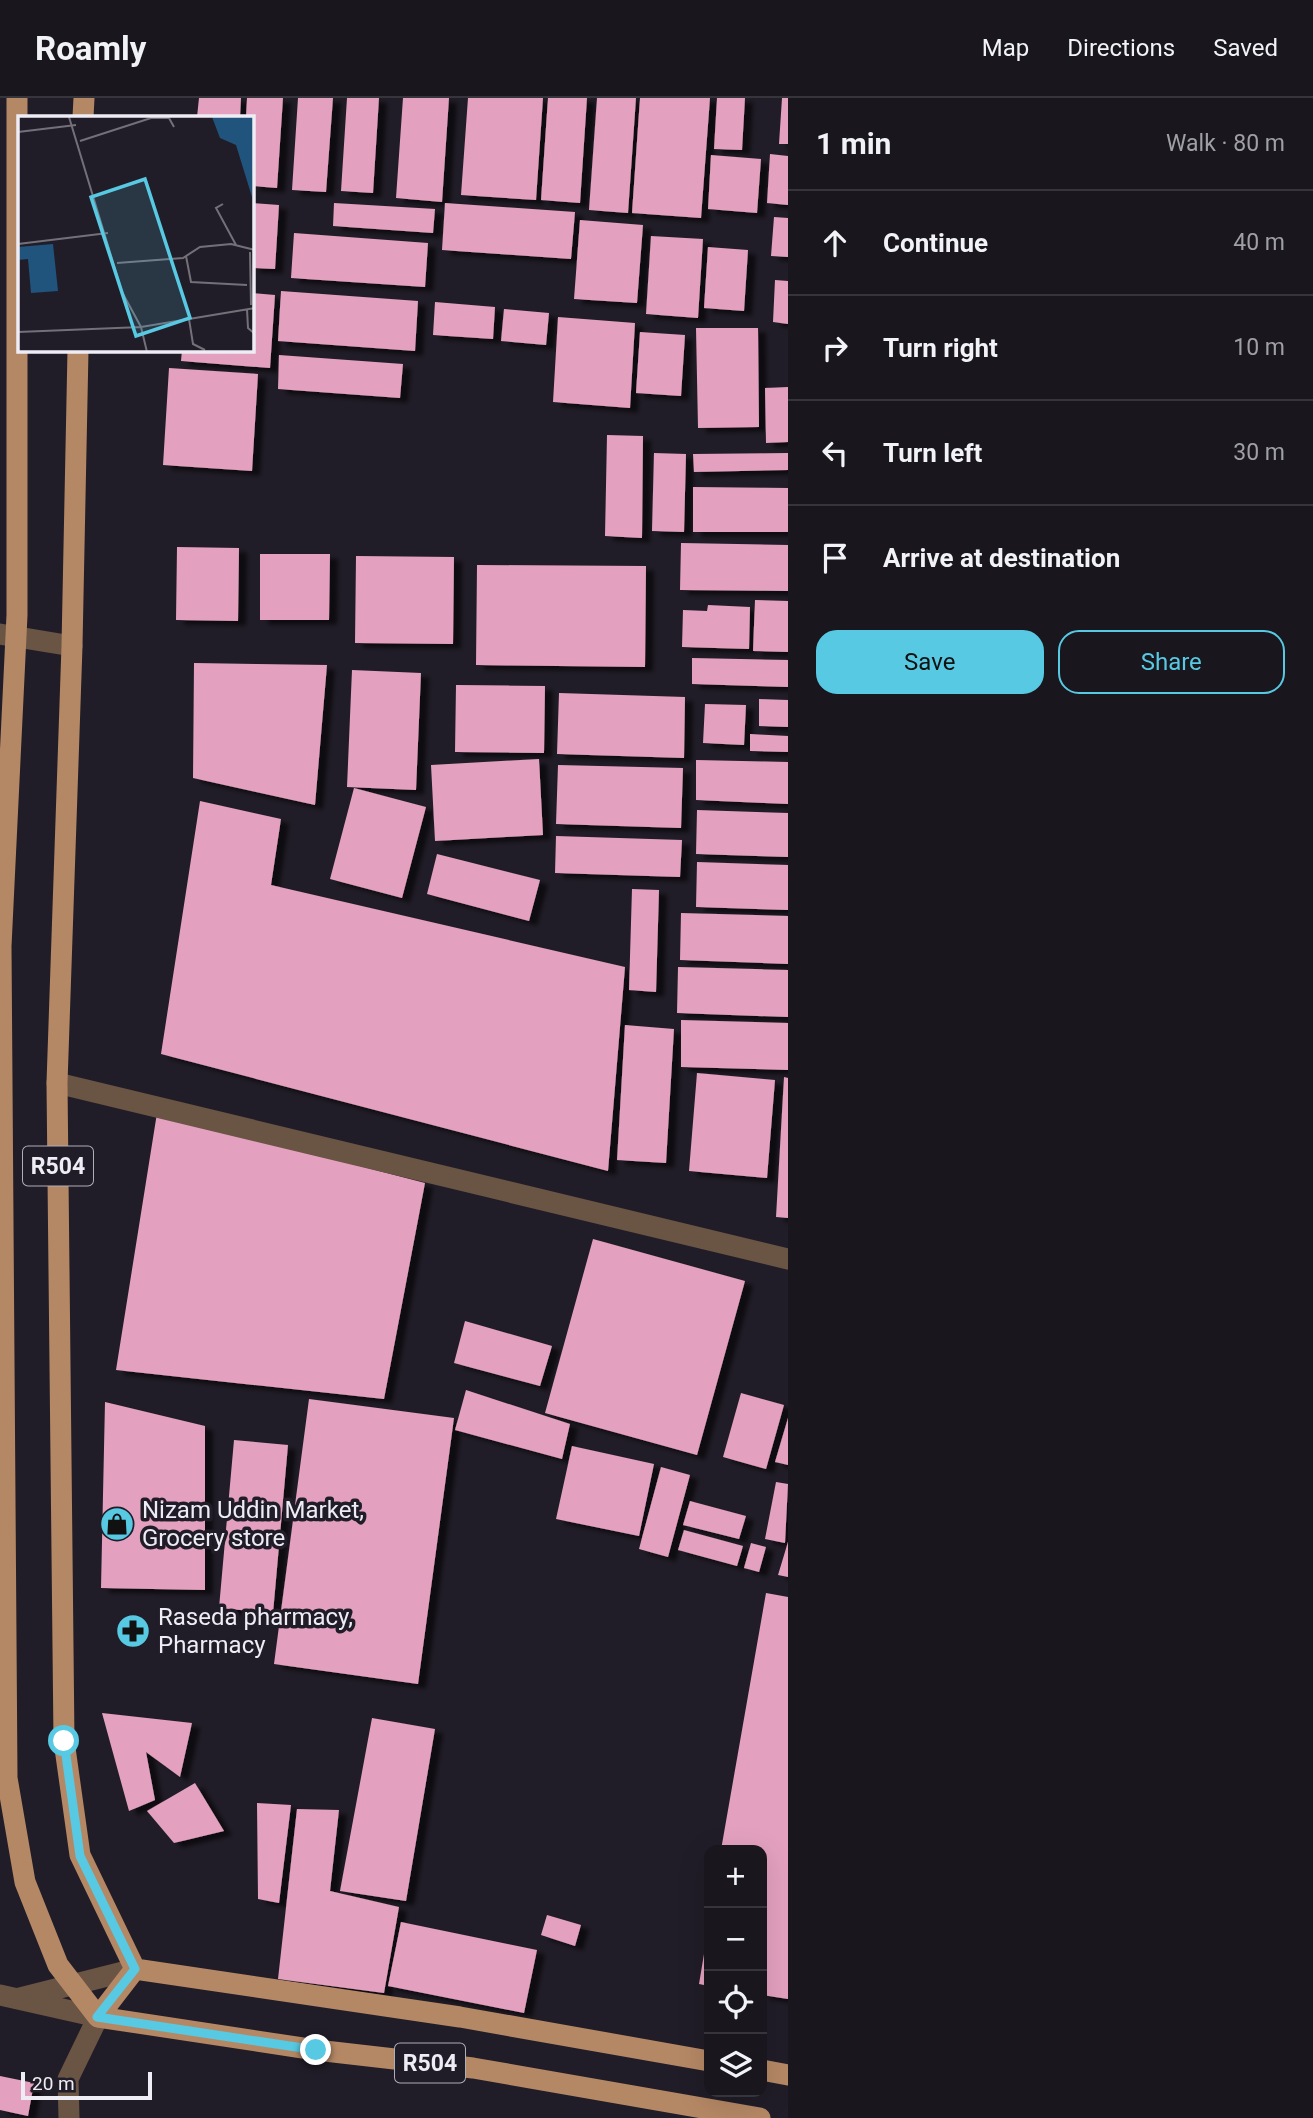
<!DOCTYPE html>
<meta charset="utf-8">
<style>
:root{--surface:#19161e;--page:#26232b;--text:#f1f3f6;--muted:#9f9fa4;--line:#37353c;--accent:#57c9e2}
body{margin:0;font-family:Roboto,sans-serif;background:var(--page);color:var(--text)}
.controls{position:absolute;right:21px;bottom:21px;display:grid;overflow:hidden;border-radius:14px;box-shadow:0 7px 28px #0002}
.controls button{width:63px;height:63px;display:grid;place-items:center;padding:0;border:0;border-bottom:2px solid var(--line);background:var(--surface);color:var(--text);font:35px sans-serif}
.scale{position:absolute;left:21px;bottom:18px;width:131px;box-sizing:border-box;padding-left:7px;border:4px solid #eeecf4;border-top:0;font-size:19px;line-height:24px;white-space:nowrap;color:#eeecf4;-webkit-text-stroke:5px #211d28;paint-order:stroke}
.stop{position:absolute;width:21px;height:21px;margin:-16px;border:5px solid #57c9e2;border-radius:50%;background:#fff}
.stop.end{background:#57c9e2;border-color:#fff;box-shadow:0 2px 7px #0008}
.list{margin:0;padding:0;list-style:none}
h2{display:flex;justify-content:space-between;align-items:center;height:91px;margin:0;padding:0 28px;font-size:30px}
h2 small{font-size:23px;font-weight:400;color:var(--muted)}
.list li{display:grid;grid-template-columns:46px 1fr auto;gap:21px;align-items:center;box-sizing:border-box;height:105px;padding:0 28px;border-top:2px solid var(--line)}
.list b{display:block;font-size:26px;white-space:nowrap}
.list em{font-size:23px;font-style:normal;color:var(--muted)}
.actions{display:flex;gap:14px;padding:21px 28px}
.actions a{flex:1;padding:16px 0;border:2px solid var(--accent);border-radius:21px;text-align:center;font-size:24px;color:var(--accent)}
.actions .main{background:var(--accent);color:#111}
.icon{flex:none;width:38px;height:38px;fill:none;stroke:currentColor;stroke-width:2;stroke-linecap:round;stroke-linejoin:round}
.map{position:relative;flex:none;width:788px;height:2020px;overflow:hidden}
header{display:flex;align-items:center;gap:42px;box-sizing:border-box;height:98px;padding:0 35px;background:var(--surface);border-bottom:2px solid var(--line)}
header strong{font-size:33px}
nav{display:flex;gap:38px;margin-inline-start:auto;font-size:24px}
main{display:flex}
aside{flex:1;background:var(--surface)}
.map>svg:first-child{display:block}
.building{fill:#e3a1bf;filter:url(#shadow)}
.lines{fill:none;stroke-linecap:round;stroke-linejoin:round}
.minor{stroke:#6a5443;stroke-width:21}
.major{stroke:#b58865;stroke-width:21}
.route{stroke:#57c9e2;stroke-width:9}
.labels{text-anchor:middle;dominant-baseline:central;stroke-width:7;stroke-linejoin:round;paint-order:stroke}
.shield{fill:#211d28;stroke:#b0aeb7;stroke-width:2}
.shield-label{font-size:23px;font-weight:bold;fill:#eeecf4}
.poi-label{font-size:24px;fill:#eeecf4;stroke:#211d28;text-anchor:start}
.inset-road{fill:none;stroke:#73707a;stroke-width:2}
.view{fill:#57c9e2;fill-opacity:0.15;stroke:#57c9e2;stroke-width:3.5}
.inset-edge{fill:none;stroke:#eeecf4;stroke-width:3.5}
</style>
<header>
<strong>Roamly</strong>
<nav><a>Map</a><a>Directions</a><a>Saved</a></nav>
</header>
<main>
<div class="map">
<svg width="788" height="2020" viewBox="0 0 788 2020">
<defs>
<filter id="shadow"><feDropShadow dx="8" dy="4.5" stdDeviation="2" flood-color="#0009"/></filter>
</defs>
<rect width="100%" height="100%" fill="#211d28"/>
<path class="building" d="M 199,0 L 241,0 L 240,19 L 197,19 Z
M 247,0 L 283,0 L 277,90 L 252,88 L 252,19 L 246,19 Z
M 298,0 L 333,0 L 326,94 L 292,92 Z
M 347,0 L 379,0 L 373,95 L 341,93 Z
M 403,0 L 449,0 L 442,104 L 396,100 Z
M 468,0 L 543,0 L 536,102 L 461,97 Z
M 548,0 L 587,0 L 580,105 L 541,102 Z
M 597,0 L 636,0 L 628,115 L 589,112 Z
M 640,0 L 710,0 L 701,120 L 632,115 Z
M 717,0 L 745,0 L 742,52 L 714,51 Z
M 782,0 L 788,0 L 788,46 L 779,46 Z
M 770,56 L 788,58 L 788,107 L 767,105 Z
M 711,57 L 761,61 L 757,115 L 708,111 Z
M 252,105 L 279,107 L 275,171 L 252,170 Z
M 334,105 L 435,111 L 433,135 L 333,128 Z
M 445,105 L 575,114 L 571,161 L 442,152 Z
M 774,119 L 788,120 L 788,159 L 771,158 Z
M 580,122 L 643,127 L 637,205 L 574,201 Z
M 294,135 L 428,145 L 425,189 L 291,180 Z
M 651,138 L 703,141 L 698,220 L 646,216 Z
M 708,149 L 748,152 L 744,213 L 704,210 Z
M 775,182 L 788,183 L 788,226 L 773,224 Z
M 281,193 L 418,203 L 415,253 L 278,243 Z
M 252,195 L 275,197 L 270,270 L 181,263 L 182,252 L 252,252 Z
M 435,204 L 495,209 L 493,241 L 433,237 Z
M 504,211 L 549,215 L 546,247 L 501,243 Z
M 558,219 L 635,225 L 630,310 L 553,304 Z
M 696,230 L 758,230 L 759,329 L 698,330 Z
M 640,234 L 685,237 L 681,298 L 636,295 Z
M 279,257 L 403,266 L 400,300 L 278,291 Z
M 169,270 L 258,276 L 252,373 L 163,367 Z
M 788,289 L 788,344 L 766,345 L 765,290 Z
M 607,337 L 643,338 L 642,440 L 605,438 Z
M 654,355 L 686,356 L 684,434 L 652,433 Z
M 788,355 L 788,372 L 694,374 L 693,356 Z
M 693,389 L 788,390 L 788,434 L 693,434 Z
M 681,445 L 788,447 L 788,493 L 680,492 Z
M 177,449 L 239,450 L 238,523 L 176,522 Z
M 260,456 L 330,456 L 329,522 L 260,522 Z
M 356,458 L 454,459 L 453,546 L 355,545 Z
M 477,467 L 646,468 L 645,569 L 476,567 Z
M 755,502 L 788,503 L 788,554 L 753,553 Z
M 708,507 L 750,509 L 749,551 L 682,549 L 683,512 L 707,513 Z
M 692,560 L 788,562 L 788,589 L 692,586 Z
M 194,565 L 327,567 L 315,707 L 193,680 Z
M 352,572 L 421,575 L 416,692 L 347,689 Z
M 456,587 L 545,588 L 544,655 L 455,654 Z
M 559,595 L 685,599 L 684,660 L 557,656 Z
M 759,601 L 788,602 L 788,629 L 759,628 Z
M 705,606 L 746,607 L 744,647 L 703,645 Z
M 750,636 L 788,638 L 788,654 L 750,653 Z
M 539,661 L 543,737 L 435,743 L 431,667 Z
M 696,662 L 788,664 L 788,706 L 696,702 Z
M 558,667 L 683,670 L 681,730 L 556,726 Z
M 354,690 L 426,709 L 402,800 L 330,781 Z
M 200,703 L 281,721 L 271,787 L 625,869 L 608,1073 L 161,956 Z
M 697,712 L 788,715 L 788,759 L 696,756 Z
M 556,738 L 682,742 L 680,779 L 555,775 Z
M 437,756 L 540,782 L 529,823 L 427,796 Z
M 697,764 L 788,767 L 788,812 L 696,809 Z
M 632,791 L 659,792 L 656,894 L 629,892 Z
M 681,815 L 788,818 L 788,866 L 680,862 Z
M 678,869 L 788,872 L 788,919 L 677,915 Z
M 681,922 L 788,925 L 788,972 L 681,969 Z
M 625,927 L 674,931 L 666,1065 L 617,1062 Z
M 697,975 L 775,982 L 767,1080 L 689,1073 Z
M 784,979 L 788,980 L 788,1120 L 776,1119 Z
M 157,1015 L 425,1085 L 384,1301 L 116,1272 Z
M 593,1141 L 745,1183 L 697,1357 L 545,1315 Z
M 465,1223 L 552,1248 L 540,1288 L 454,1265 Z
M 466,1292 L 570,1326 L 562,1361 L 455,1332 Z
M 741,1295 L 784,1307 L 766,1371 L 723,1359 Z
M 309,1301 L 454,1320 L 418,1586 L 274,1566 Z
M 105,1304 L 205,1328 L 205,1492 L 101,1490 Z
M 788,1320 L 788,1367 L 775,1364 Z
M 234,1342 L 288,1347 L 273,1515 L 219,1510 Z
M 572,1348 L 654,1366 L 639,1438 L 556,1421 Z
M 661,1369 L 690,1377 L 668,1459 L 639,1451 Z
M 776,1384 L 788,1386 L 785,1445 L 765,1441 Z
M 690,1403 L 746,1418 L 739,1441 L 683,1427 Z
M 684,1432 L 743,1448 L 737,1468 L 678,1452 Z
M 788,1444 L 788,1479 L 778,1477 Z
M 751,1445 L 766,1449 L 759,1474 L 744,1470 Z
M 766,1495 L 788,1499 L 788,1901 L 762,1897 L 762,1752 L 721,1752 Z
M 102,1615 L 192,1625 L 180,1679 L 146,1654 L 155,1702 L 129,1713 Z
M 372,1620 L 435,1631 L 406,1803 L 340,1793 Z
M 195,1685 L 224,1733 L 174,1745 L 147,1713 Z
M 257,1705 L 291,1707 L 279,1805 L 258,1801 Z
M 297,1711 L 339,1712 L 330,1793 L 399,1809 L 384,1895 L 278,1881 Z
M 547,1817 L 581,1827 L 575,1848 L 541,1837 Z
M 401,1824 L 537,1852 L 524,1915 L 388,1888 Z
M 708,1832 L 709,1832 L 709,1888 L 699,1886 Z
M 0,1978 L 34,1985 L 28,2018 L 0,2012 Z"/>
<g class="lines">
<path class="minor" d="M 0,536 L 72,548
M 57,985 L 788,1161
M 0,1897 L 98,1919 L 68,1981 L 69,2020
M 20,1900 L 135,1871"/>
<path class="major" d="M 17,0 L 17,517 L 1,848 L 7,1680 L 25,1784 L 58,1867 L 98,1919 L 316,1952 L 473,1970 L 760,2020
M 83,19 L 84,0
M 78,252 L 72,548 L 57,985 L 64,1643 L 80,1757 L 135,1871
M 135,1871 L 460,1919 L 709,1963
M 98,1919 L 135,1871
M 762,1972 L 788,1977"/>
</g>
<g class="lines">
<path class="route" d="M 64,1643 L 80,1758 L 135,1871 L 97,1919 L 316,1952"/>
</g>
<defs>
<g id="shop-disc" transform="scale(1.75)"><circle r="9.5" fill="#57c9e2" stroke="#211d28"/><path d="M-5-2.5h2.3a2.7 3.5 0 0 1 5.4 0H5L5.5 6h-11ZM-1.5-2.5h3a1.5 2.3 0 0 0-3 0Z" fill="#111"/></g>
<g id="pharmacy-disc" transform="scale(1.75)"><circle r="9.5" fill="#57c9e2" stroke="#211d28"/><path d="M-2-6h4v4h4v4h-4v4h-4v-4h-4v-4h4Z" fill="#111"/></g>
</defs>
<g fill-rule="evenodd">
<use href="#shop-disc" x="117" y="1426"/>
<use href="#pharmacy-disc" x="133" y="1533"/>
</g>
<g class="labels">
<g class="shield">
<rect x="23" y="1048.5" width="70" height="39" rx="5"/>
<rect x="395" y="1945.5" width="70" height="39" rx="5"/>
</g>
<g class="shield-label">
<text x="58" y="1068">R504</text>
<text x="430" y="1965">R504</text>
</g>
<g class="poi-label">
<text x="142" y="1412">Nizam Uddin Market,<tspan x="142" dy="28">Grocery store</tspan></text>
<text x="158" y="1519">Raseda pharmacy,<tspan x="158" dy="28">Pharmacy</tspan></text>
</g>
</g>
<g transform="translate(18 18)">
<rect width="236" height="236" fill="#211d28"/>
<path d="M 194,1 L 236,1 L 234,81 L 218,29 L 202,22 ZM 35,128 L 40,175 L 13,177 L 10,143 L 0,144 L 0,131 Z" fill="#20547d"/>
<path class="inset-road" d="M 51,1 L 104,176 L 123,211M 0,16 L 58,9M 62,25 L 133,2 L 151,2 L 156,11M 205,88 L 198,92 L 218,129M 0,128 L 90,117M 232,136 L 233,189M 168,140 L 173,166 L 229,169M 99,147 L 165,142 L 182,131 L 213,128 L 237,134M 229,193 L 230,212 L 237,218M 171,203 L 175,228 L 187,234M 123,211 L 237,192M 0,216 L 123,211 L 129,236"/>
<path class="view" d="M 127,63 L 172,202 L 118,220 L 73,81 Z"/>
<rect width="236" height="236" class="inset-edge"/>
</g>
</svg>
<div class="controls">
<button>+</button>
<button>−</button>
<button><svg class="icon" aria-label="locate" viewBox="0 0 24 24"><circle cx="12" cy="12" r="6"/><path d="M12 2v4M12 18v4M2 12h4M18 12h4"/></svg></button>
<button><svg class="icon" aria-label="layers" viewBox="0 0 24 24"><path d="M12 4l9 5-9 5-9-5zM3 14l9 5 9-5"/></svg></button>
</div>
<div class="scale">20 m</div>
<div class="stop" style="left:64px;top:1643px"></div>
<div class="stop end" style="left:316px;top:1952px"></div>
</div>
<aside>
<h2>1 min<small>Walk · 80 m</small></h2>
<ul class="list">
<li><svg class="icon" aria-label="ahead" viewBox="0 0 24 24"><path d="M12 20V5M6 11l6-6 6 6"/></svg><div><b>Continue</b></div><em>40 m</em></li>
<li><svg class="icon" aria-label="right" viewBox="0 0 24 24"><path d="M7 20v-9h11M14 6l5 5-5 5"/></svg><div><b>Turn right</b></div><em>10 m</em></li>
<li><svg class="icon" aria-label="left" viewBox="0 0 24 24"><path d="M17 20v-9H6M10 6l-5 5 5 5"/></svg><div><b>Turn left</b></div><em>30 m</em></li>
<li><svg class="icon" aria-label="arrive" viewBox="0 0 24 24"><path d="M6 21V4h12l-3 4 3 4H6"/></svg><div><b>Arrive at destination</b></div></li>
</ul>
<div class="actions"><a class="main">Save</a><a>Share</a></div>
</aside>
</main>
